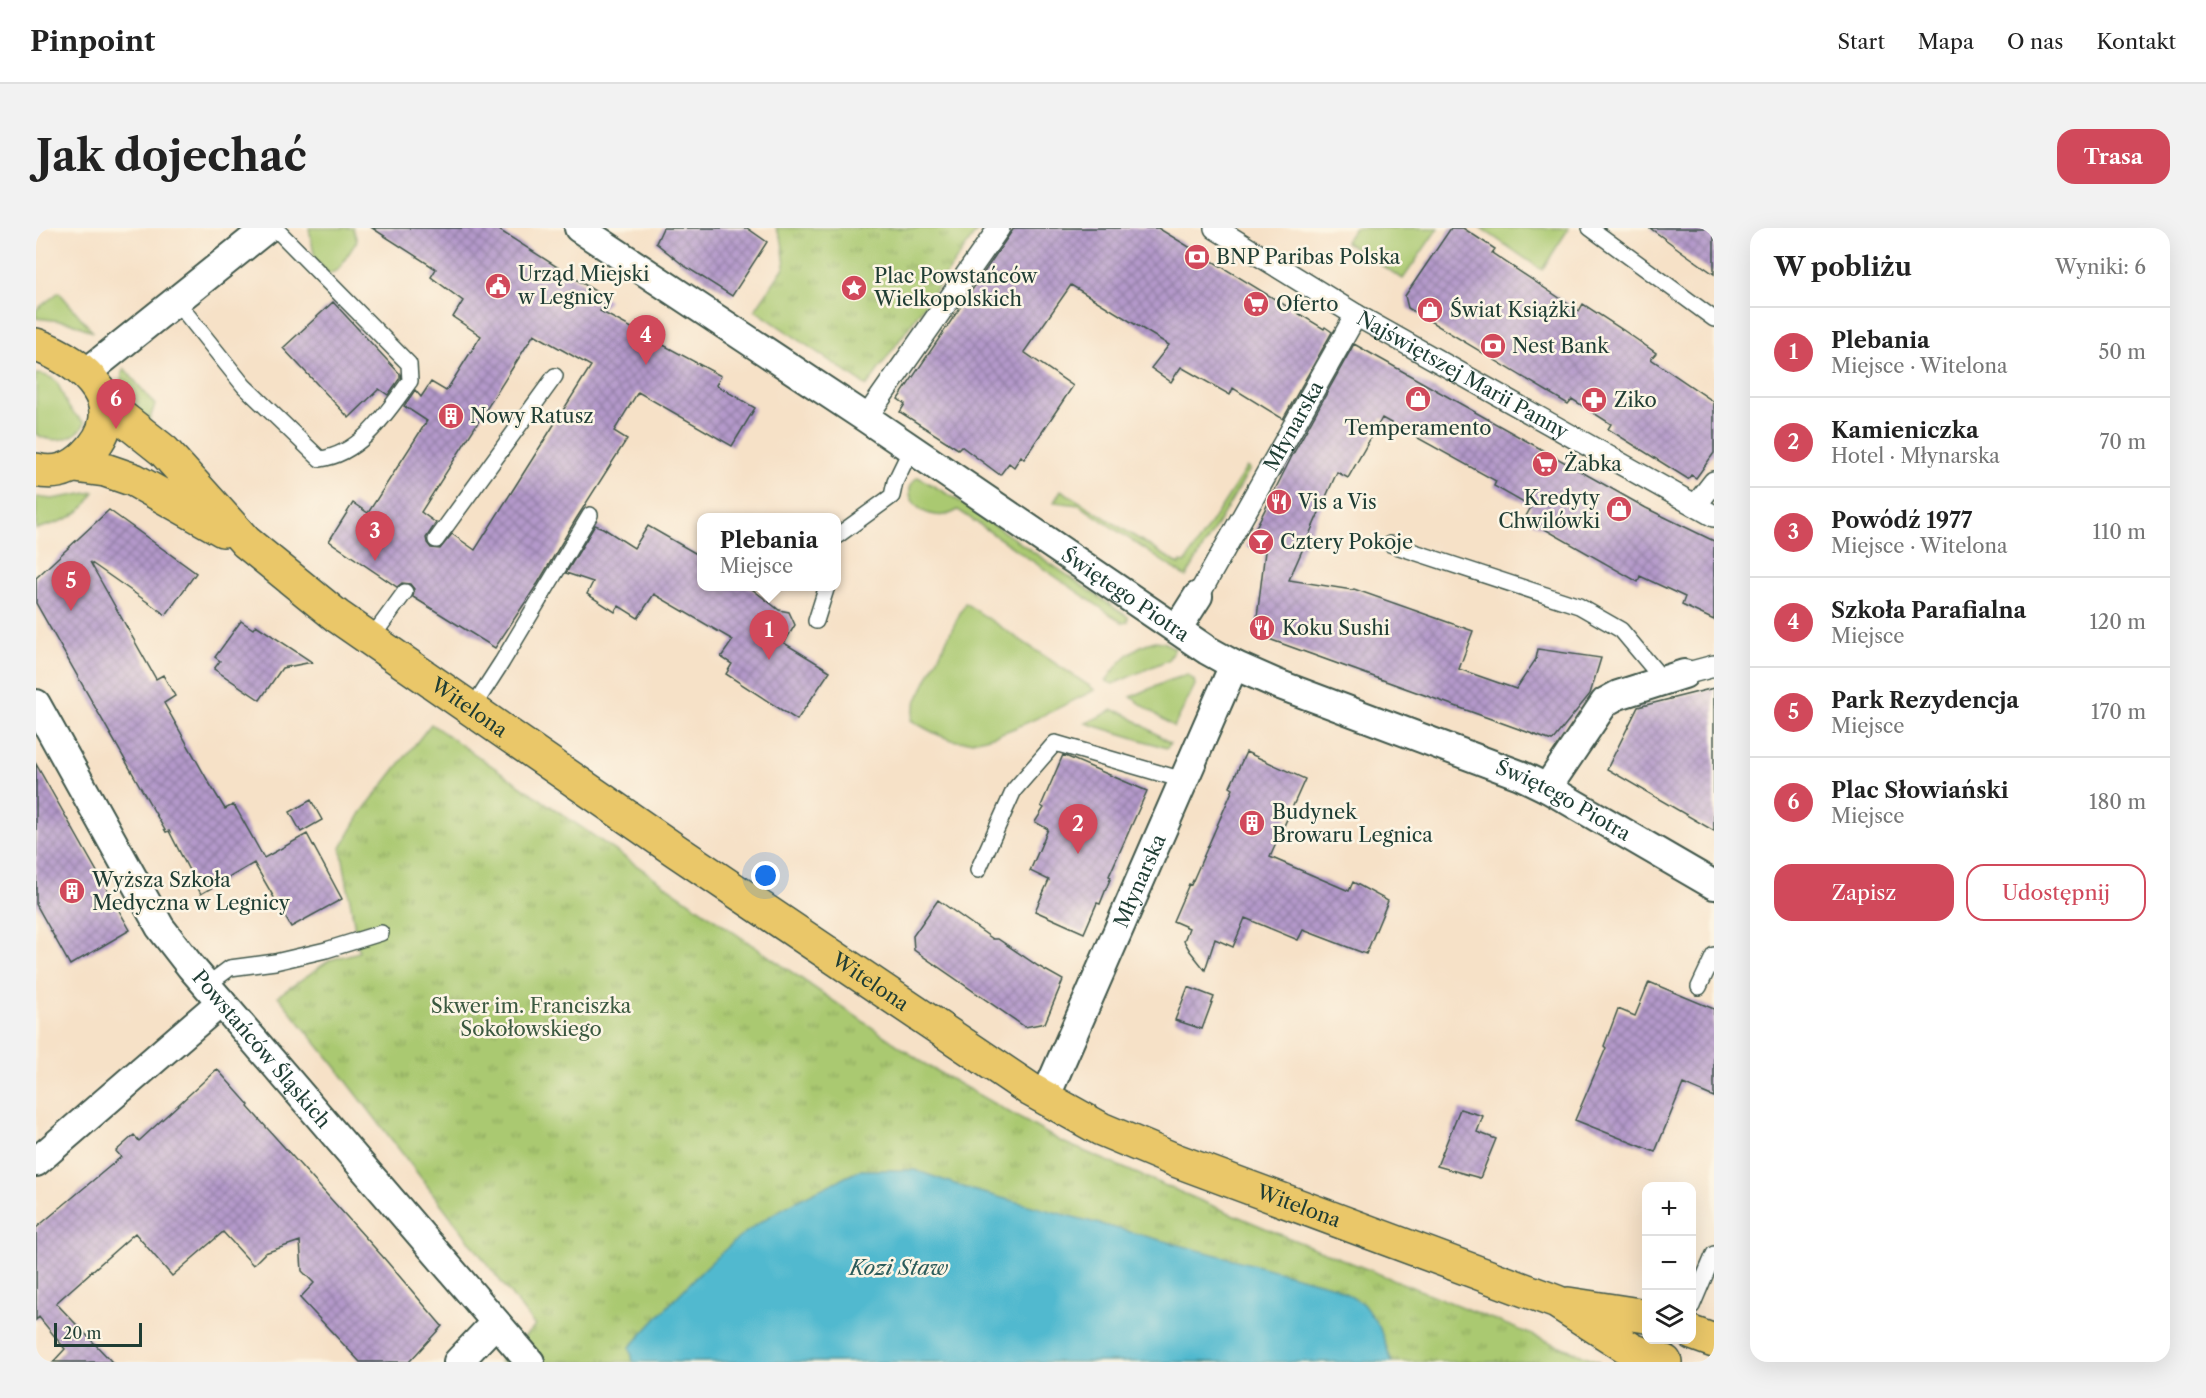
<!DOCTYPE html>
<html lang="pl">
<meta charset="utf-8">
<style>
:root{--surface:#fff;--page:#f2f2f2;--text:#222;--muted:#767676;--line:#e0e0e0;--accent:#d1495b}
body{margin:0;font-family:"Libre Caslon Text",serif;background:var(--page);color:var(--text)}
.controls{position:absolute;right:18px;bottom:18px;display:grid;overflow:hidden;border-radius:12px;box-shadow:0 6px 24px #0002}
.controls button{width:54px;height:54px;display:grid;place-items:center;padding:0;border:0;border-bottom:2px solid var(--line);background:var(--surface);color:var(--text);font:30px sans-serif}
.scale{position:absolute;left:18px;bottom:15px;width:88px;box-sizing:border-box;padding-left:6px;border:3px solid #1f3d34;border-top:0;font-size:16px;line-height:21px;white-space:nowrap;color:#1f3d34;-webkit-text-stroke:4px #fcf5e5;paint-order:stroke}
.you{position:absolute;left:730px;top:648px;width:21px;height:21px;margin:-15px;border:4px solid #fff;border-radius:50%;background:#1a73e8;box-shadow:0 0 0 9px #1a73e833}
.badge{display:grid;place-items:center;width:39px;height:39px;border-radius:50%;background:var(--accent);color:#fff;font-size:20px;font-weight:700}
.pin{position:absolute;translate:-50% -50px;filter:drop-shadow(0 2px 3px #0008)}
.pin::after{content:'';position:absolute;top:32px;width:21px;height:18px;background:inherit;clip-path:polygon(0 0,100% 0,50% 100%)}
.popup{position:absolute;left:661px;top:285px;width:144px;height:78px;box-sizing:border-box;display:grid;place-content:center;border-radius:12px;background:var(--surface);filter:drop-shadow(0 2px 4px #0005);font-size:20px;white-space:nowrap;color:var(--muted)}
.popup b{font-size:22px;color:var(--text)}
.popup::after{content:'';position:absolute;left:50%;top:100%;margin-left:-12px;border:12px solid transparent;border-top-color:var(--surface)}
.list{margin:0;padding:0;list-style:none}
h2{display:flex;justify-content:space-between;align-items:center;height:78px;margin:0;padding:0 24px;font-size:26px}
h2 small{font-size:20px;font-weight:400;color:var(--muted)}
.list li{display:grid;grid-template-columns:39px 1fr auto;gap:18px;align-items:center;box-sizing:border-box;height:90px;padding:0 24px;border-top:2px solid var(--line)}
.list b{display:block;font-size:22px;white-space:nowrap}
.list p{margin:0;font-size:20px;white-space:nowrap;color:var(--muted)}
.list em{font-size:20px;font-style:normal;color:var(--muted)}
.actions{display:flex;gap:12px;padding:18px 24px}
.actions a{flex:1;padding:14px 0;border:2px solid var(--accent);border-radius:18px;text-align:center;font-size:21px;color:var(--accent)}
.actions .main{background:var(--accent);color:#fff}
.icon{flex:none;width:33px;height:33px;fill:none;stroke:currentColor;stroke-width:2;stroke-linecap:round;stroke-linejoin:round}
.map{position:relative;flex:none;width:1678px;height:1134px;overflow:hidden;border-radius:18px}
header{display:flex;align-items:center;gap:36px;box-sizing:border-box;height:84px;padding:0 30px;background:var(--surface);border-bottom:2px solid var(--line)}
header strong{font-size:28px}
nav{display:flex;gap:33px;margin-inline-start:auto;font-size:21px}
.intro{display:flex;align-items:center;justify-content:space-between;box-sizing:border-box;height:144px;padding:0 36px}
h1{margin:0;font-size:42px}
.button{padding:15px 27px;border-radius:18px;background:var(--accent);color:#fff;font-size:21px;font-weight:700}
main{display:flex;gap:36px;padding:0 36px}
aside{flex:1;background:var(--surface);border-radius:18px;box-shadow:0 6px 24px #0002}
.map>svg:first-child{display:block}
.grass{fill:#aac971;stroke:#648352;stroke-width:1.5}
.park{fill:url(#park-tufts);stroke:#648352;stroke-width:1.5}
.water{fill:#51b9cf;stroke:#387b82;stroke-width:1.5}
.building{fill:url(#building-cross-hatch);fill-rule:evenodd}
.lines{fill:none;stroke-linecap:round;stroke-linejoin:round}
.service-casing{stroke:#3f564a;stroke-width:18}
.pedestrian-casing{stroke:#3f564a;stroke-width:24}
.minor-casing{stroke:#3f564a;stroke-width:32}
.primary-casing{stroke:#3f564a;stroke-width:36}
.service{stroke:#fff;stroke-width:15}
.pedestrian{stroke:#fff;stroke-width:21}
.minor{stroke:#fff;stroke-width:28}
.primary{stroke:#eac769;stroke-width:33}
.labels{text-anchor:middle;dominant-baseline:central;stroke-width:5;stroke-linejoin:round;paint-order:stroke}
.poi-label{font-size:20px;fill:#1f3d34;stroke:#fcf5e5;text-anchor:start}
.street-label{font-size:20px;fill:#1f3d34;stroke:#fcf5e5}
.park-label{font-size:20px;fill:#3b5940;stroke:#fcf5e5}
.water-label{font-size:21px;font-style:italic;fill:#2c5c5b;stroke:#fcf5e5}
</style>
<header>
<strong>Pinpoint</strong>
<nav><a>Start</a><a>Mapa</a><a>O nas</a><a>Kontakt</a></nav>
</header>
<div class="intro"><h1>Jak dojechać</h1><a class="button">Trasa</a></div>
<main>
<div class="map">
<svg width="1678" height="1134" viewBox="0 0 1678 1134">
<defs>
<pattern id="park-tufts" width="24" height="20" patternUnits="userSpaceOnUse" patternTransform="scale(1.5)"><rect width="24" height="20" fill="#aac971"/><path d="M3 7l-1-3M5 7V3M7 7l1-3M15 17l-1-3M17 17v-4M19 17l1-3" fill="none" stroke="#8aa45e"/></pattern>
<pattern id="building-cross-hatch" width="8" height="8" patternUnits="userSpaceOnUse" patternTransform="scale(1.5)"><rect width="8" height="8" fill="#b499ca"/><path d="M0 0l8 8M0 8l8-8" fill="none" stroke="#927ea5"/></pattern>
</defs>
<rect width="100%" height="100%" fill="#fcf5e5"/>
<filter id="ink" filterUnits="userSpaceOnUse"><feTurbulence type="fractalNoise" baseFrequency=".0167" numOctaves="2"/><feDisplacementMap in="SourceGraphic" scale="12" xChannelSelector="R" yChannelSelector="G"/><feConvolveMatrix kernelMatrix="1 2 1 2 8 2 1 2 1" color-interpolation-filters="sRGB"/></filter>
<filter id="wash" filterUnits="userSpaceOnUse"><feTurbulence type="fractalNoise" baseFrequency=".008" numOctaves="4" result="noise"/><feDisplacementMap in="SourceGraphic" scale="24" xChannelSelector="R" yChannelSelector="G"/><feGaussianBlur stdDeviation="1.35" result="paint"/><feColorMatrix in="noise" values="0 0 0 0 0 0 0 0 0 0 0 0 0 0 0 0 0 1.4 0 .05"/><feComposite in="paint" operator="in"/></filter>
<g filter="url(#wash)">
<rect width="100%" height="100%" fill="#f6e1c7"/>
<path class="grass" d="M 273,0 L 317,0 L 321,13 L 302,42 L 293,46 L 279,31 Z
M 1319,0 L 1402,0 L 1367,51 L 1309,14 Z
M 1445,0 L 1533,0 L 1506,42 Z
M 23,64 L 57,104 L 34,94 L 0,90 L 0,82 Z
M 88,140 L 119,177 L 113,193 C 94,178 78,167 88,140 Z
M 0,146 C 25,148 22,160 32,178 C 36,185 43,190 49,195 C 40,213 16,216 0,206 Z
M 1211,239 L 1214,241 L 1150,349 L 1043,277 L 1018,274 L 1025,262 L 1144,337 L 1145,334 L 1149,335 Z
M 882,249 L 920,271 L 1092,389 L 1092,394 L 1087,395 L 922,282 C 891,301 858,265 882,249 Z
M 58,264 C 48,288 23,295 0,301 L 0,269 L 16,271 Z
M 929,375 L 1059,462 C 1027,477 954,518 921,513 C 905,510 888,500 875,492 L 880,474 Z
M 1119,413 L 1127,414 L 1139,420 L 1132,432 L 1077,456 L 1070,453 C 1084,433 1095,419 1119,413 Z
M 1151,447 L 1158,452 L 1159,457 L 1138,499 L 1095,469 L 1134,452 Z
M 1077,482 L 1088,485 L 1134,515 L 1131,520 L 1050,495 Z"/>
<path class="park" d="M 740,0 L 943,0 L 831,158 L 719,82 L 749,38 L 746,13 Z
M 395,496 L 895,840 L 1024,913 L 1248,1008 L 1564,1134 L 463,1134 L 499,1098 L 299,838 L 242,768 L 294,732 L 323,724 L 305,620 L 325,585 Z"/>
<path class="water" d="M 824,942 L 879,942 L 936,962 L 1298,1058 L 1327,1076 L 1343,1098 L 1356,1134 L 597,1134 L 594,1119 C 629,1082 664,1041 704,1009 C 740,980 783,962 824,942 Z"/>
<g id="blocks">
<path class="building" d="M 336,0 L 460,0 L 573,72 L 564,83 L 685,148 L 680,157 L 719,180 L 696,218 L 602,164 L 578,203 L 591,211 L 540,291 L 502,355 L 459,420 L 377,369 L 378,361 L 374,356 L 366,355 L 361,359 L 293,313 L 317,275 L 332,285 L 391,193 L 368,178 L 379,162 L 385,169 L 395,154 L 410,163 L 445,108 L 417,89 L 427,73 L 395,49 L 400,41 ZM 498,106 L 555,138 L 439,322 L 416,306 L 404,321 L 395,320 L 391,315 L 390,310 L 400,295 L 385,284 Z
M 627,0 L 711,0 L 731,14 L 696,68 L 647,37 L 620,15 Z
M 978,0 L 1122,0 L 1288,101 L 1289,99 L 1296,104 L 1247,191 L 1197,160 L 1194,167 L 1145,139 L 1135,154 L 1115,140 L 1133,117 L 1035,57 L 988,124 L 1037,158 L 988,231 L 985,228 L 978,239 L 973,235 L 964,247 L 925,218 L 922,221 L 864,184 L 869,176 L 862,171 Z
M 1415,0 L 1427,0 L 1459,21 L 1456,25 L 1543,83 L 1547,76 L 1587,102 L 1620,125 L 1615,131 L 1678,174 L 1678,225 L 1660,250 L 1655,247 L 1652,251 L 1572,201 L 1575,196 L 1536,171 L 1532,176 L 1372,80 L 1369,68 Z
M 1614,0 L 1678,0 L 1678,46 L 1648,25 Z
M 297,74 L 364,146 L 364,150 L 352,167 L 343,161 L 313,190 L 247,120 Z
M 1318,116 L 1610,280 L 1678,313 L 1678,392 L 1646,377 L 1649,369 L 1604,348 L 1602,354 L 1489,290 L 1495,279 L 1458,258 L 1460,253 L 1346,190 L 1312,250 L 1301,244 L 1253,352 L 1316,362 L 1318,361 L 1437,403 L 1423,441 L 1480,461 L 1500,431 L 1502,421 L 1565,430 L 1554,466 L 1516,513 L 1219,406 L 1229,323 L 1210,319 L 1256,228 Z
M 73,282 L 160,345 L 130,387 L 54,334 L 120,451 L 127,447 L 139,468 L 128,475 L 172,553 L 189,581 L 197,577 L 201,582 L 228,630 L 271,606 L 306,671 L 255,699 L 218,635 L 165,666 L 133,603 L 130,604 L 118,583 L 0,375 L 0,350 Z
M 559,297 L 567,300 L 598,320 L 612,298 L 666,329 L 666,358 L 712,358 L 743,382 L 753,384 L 759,397 L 748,415 L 794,443 L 761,492 L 690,446 L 696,436 L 685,429 L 697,412 L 618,366 L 602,390 L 583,378 L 579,384 L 551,366 L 557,354 L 530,345 Z
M 205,393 L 217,401 L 220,397 L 276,434 L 246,440 L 224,472 L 178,441 L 184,433 L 179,429 Z
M 1678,460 L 1678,603 L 1571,541 L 1602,479 Z
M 1210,524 L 1269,551 L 1234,629 L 1313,663 L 1317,654 L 1352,673 L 1330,726 L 1267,702 L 1262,712 L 1209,690 L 1197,719 L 1179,711 L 1169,742 L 1154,723 L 1148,713 L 1153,700 L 1137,693 L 1153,656 L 1155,657 L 1197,561 L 1194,559 Z
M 1027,527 L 1111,563 L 1073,648 L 1075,649 L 1070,661 L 1064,676 L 1061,675 L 1048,705 L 999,683 L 1013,652 L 994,643 L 1012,601 L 999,594 L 1008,580 L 1005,578 Z
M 0,536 L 94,702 L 34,737 L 0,676 Z
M 275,572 L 286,592 L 265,604 L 254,584 Z
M 902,672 L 957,711 L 962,711 L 1002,738 L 1027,752 L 1009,795 L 989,799 L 878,722 L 877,708 Z
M 1613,754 L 1678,781 L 1678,869 L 1647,856 L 1619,924 L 1539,892 L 1570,820 L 1568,818 L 1582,781 L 1599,788 Z
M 1152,759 L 1178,769 L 1166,801 L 1139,792 Z
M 181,841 L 213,877 L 212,879 L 347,1029 L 406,1098 L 373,1134 L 324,1134 L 264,1070 L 278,1055 L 266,1043 L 264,1013 L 229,1025 L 217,1037 L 187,1004 L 136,1048 L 99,1005 L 20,1075 L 76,1134 L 17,1134 L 29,1121 L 3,1089 L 0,1092 L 0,1000 L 85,929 L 80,923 L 98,907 L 103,913 Z
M 1424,881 L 1447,888 L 1441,904 L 1460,911 L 1444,950 L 1401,938 Z"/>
</g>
</g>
<g filter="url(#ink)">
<use href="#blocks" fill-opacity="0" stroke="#3f564a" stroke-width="1.5"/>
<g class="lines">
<g class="service-casing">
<path id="service" d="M 1554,0 L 1678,91
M 140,73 L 208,158 L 284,231 C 325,226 351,184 374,153 L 373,136 L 239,0
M 801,308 L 856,268 L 859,254 L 875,221
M 400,312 L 519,148
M 1354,316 L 1543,378 L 1585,402 L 1627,452
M 780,393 L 791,358
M 334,412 L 369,364
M 435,482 L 466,434 L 554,287
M 942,642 L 978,562 L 1019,515 L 1147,552
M 171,757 L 194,740 L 239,734 L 290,722 L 345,705
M 1663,759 L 1678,727
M 1656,1078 L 1678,1026"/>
</g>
<g class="pedestrian-casing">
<g id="pedestrian">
<path id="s1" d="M 1179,0 L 1320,87 L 1678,288"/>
<path d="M 830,190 L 963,0"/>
<path d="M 1660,277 L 1678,254"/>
<path id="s2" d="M 1162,368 L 1320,87"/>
<path d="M 1648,446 L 1678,438"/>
</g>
</g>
<g class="minor-casing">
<g id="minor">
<path id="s3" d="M 543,0 L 830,190 L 1171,422 L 1198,437 L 1239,455 L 1484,547 L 1511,560 L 1678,657"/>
<path d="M 50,145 L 231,0"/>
<path d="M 1141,401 L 1162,368"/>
<path id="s4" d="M 0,476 L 124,699 L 155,739 L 494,1134"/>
<path d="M 1511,560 L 1569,474 L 1582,467 L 1648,446"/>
<path id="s5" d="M 1009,870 L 1198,437"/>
<path d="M 0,934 L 185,774"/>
<path d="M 422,1134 L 459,1095"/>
</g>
</g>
<g class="primary-casing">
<g id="primary">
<path d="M 0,117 C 49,134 99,179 50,227 C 36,241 20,247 0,242"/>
<path id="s6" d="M 69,176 L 128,223 L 210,314 L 301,388 L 639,622 L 995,862 L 1065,901 L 1139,932 L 1521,1074 L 1596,1122 L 1629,1134"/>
<path d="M 39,238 L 69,242 L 98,252 L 187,302"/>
<path d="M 1532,1076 L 1610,1088"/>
<path d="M 1656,1105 L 1678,1113"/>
</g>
</g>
<use href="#service" class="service"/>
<use href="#pedestrian" class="pedestrian"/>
<use href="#minor" class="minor"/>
<use href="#primary" class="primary"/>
</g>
</g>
<defs>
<g id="bank-disc" transform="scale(1.35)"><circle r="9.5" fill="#d1495b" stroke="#fcf5e5"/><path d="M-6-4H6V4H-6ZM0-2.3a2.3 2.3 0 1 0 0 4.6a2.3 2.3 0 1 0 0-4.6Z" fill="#fff"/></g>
<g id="civic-disc" transform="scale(1.35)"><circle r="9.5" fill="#d1495b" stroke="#fcf5e5"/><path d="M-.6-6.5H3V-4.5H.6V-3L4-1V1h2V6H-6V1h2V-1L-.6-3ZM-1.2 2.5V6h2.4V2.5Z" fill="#fff"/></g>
<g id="sight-disc" transform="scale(1.35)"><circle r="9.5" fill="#d1495b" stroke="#fcf5e5"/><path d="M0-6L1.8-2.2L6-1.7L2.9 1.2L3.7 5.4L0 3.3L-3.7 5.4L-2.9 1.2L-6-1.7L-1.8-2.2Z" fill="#fff"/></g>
<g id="supermarket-disc" transform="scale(1.35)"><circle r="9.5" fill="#d1495b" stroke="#fcf5e5"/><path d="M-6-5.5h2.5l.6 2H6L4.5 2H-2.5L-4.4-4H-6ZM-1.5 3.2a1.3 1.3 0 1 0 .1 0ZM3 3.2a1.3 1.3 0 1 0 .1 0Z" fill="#fff"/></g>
<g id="shop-disc" transform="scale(1.35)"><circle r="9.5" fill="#d1495b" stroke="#fcf5e5"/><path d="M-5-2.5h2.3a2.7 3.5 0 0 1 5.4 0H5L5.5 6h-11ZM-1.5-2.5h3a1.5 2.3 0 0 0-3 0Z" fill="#fff"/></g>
<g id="pharmacy-disc" transform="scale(1.35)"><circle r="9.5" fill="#d1495b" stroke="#fcf5e5"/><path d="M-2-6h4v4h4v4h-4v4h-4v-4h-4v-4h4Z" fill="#fff"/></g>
<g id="building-disc" transform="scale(1.35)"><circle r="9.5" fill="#d1495b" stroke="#fcf5e5"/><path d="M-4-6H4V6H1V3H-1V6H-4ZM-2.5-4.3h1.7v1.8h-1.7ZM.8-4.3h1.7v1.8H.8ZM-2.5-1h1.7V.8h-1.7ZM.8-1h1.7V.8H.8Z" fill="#fff"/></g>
<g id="restaurant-disc" transform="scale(1.35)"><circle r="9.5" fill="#d1495b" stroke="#fcf5e5"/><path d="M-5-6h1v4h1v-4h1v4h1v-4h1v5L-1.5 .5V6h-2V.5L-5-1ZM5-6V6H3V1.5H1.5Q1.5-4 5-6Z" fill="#fff"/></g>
<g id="bar-disc" transform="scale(1.35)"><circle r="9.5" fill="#d1495b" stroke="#fcf5e5"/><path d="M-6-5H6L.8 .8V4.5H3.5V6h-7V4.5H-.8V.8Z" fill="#fff"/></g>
</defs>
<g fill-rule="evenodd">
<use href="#bank-disc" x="1161" y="29"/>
<use href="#civic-disc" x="462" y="58"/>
<use href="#sight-disc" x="818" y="60"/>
<use href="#supermarket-disc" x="1220" y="76"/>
<use href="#shop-disc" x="1394" y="82"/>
<use href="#bank-disc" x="1457" y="118"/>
<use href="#shop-disc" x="1382" y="171"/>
<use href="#pharmacy-disc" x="1558" y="172"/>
<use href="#building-disc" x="415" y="188"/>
<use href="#supermarket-disc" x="1509" y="236"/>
<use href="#restaurant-disc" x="1243" y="274"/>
<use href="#shop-disc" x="1583" y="281"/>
<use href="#bar-disc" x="1225" y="314"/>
<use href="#restaurant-disc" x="1226" y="400"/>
<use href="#building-disc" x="1216" y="595"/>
<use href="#building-disc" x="36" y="663"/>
</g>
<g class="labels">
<g class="poi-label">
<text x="1180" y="29">BNP Paribas Polska</text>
<text x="482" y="46">Urząd Miejski<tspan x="482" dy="23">w Legnicy</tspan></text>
<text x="838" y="48">Plac Powstańców<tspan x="838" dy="23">Wielkopolskich</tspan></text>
<text x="1240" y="76">Oferto</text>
<text x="1414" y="82">Świat Książki</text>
<text x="1476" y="118">Nest Bank</text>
<text x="1578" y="172">Ziko</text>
<text x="434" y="188">Nowy Ratusz</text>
<text x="1382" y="200" text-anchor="middle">Temperamento</text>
<text x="1528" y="236">Żabka</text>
<text x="1564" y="270" text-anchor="end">Kredyty<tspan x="1564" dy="23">Chwilówki</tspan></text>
<text x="1262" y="274">Vis a Vis</text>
<text x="1244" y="314">Cztery Pokoje</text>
<text x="1246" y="400">Koku Sushi</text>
<text x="1236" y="584">Budynek<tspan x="1236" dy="23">Browaru Legnica</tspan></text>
<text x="56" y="652">Wyższa Szkoła<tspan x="56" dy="23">Medyczna w Legnicy</tspan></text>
</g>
<g class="street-label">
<text stroke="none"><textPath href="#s1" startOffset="288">Najświętszej Marii Panny</textPath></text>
<text stroke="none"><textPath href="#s2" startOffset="195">Młynarska</textPath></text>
<text stroke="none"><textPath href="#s3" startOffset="658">Świętego Piotra</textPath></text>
<text stroke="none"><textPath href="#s6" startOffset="476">Witelona</textPath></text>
<text stroke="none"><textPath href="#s3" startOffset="1144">Świętego Piotra</textPath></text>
<text stroke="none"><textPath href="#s5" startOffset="237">Młynarska</textPath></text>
<text stroke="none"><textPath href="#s6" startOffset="962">Witelona</textPath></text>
<text stroke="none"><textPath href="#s4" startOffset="414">Powstańców Śląskich</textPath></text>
<text stroke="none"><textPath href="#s6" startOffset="1448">Witelona</textPath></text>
</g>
<g class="park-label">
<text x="495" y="778">Skwer im. Franciszka<tspan x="495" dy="23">Sokołowskiego</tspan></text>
</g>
<g class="water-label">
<text x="863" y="1039">Kozi Staw</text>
</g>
</g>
</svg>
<div class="controls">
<button>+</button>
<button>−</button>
<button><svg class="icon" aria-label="layers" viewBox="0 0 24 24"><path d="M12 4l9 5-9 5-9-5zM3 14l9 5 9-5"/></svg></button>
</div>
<div class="scale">20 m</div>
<div class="you"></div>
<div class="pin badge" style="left:733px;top:432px">1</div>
<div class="popup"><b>Plebania</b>Miejsce</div>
<div class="pin badge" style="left:1042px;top:626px">2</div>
<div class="pin badge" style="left:339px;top:333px">3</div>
<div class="pin badge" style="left:610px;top:137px">4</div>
<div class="pin badge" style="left:35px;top:383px">5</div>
<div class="pin badge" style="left:80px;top:201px">6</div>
</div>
<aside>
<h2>W pobliżu<small>Wyniki: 6</small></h2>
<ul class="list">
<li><span class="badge">1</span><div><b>Plebania</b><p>Miejsce · Witelona</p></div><em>50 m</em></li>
<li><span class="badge">2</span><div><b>Kamieniczka</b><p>Hotel · Młynarska</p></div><em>70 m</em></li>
<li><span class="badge">3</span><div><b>Powódź 1977</b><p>Miejsce · Witelona</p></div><em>110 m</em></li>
<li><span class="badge">4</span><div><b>Szkoła Parafialna</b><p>Miejsce</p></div><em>120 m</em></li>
<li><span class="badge">5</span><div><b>Park Rezydencja</b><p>Miejsce</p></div><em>170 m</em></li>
<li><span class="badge">6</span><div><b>Plac Słowiański</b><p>Miejsce</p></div><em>180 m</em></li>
</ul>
<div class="actions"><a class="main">Zapisz</a><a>Udostępnij</a></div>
</aside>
</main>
